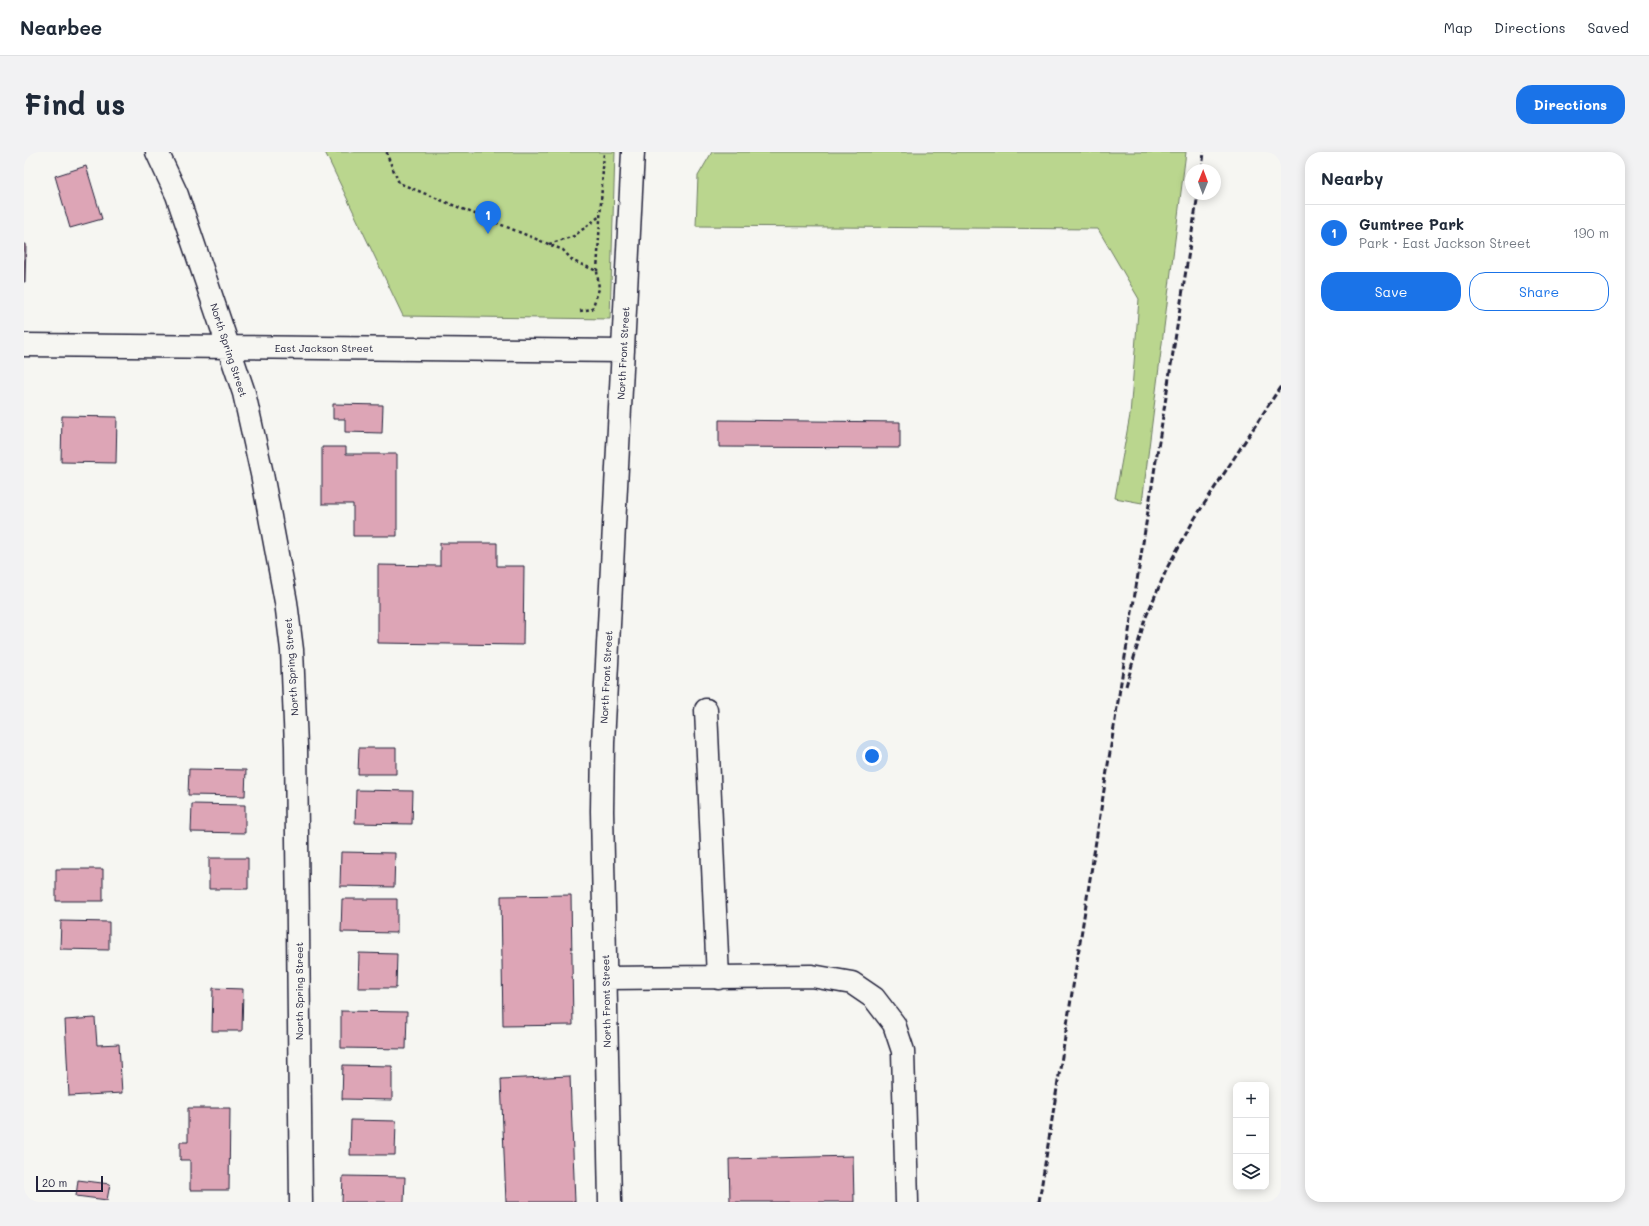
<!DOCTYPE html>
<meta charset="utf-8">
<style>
:root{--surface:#fff;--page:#f2f2f3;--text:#1f2937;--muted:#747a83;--line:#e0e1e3;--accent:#1a73e8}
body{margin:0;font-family:Mali,sans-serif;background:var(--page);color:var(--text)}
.controls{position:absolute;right:12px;bottom:12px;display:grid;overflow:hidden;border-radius:8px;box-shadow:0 2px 10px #0003}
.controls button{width:36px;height:36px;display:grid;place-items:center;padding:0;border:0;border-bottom:1px solid var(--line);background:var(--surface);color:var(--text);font:20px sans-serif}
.compass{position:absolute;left:1161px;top:12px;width:36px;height:36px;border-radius:50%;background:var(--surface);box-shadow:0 2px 10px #0003;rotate:1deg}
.scale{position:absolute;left:12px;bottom:10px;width:67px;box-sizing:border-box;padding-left:4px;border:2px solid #22223b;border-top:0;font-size:11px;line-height:14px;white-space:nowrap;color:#22223b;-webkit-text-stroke:3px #f6f6f2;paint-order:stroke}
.you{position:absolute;left:848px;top:604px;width:14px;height:14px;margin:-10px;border:3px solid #fff;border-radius:50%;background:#1a73e8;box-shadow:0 0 0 6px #1a73e833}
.badge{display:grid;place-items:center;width:26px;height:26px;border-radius:50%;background:var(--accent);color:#fff;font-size:13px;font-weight:700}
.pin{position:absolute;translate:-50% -33px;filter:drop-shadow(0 1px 2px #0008)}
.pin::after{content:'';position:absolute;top:21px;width:14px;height:12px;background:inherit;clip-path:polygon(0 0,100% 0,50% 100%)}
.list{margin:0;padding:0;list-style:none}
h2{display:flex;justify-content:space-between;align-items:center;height:52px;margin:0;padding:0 16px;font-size:17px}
h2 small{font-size:13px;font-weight:400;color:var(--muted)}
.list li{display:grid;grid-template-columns:26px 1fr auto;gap:12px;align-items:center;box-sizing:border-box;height:56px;padding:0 16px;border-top:1px solid var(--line)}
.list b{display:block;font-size:15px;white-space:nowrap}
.list p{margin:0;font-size:13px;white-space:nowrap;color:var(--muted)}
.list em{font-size:13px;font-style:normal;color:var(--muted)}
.actions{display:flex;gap:8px;padding:12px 16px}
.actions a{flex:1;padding:9px 0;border:1px solid var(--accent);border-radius:16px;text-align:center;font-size:14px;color:var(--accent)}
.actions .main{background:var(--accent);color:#fff}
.icon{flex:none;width:22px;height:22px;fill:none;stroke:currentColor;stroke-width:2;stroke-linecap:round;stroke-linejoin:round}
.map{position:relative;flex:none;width:1257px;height:1050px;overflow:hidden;border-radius:16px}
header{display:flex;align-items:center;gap:24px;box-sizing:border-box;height:56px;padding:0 20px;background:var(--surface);border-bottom:1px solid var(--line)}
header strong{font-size:19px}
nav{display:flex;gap:22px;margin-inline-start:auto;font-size:14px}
.intro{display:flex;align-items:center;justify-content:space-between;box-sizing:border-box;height:96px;padding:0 24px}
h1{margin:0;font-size:28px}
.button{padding:10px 18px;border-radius:16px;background:var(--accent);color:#fff;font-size:14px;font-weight:700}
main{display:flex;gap:24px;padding:0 24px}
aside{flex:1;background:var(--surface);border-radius:16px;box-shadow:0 2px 10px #0003}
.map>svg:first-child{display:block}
.green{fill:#bad68e;stroke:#6e7c64}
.building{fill:#dda5b6;stroke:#22223b}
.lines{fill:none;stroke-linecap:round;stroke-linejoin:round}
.minor-casing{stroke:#22223b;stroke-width:25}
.path{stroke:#22223b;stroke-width:2.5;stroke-dasharray:3 3;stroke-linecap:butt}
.minor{stroke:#f6f6f2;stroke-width:22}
.rail{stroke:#22223b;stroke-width:3;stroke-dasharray:6 3;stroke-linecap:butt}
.labels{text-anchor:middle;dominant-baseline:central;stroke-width:4;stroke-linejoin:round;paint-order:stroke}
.street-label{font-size:10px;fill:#22223b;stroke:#f6f6f2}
</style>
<header>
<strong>Nearbee</strong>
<nav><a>Map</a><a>Directions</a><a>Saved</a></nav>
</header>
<div class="intro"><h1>Find us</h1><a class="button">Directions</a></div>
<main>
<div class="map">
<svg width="1257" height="1050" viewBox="0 0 1257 1050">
<rect width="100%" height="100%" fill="#f6f6f2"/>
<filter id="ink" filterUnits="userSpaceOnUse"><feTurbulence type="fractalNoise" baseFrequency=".025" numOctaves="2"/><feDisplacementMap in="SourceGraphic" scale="8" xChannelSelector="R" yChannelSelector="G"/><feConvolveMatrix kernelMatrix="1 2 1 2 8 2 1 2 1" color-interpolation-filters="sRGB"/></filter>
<g filter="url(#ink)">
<path class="green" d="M 301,0 L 591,0 L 586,167 L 379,164 Z
M 688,0 L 1162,0 L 1118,351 L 1091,346 L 1106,263 L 1115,147 L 1074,77 L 672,74 L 674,24 Z"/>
<path class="building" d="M 62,14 L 78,67 L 46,76 L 31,24 Z
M 0,92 L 2,92 L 1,130 L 0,130 Z
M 309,252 L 359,253 L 358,281 L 321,280 L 321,267 L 309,267 Z
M 38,264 L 93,265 L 92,311 L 37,310 Z
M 695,268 L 876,270 L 876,296 L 695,295 Z
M 298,295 L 322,295 L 322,302 L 373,302 L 373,384 L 329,384 L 329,352 L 298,352 Z
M 416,391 L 473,391 L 473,414 L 500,414 L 499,493 L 354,491 L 354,413 L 416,414 Z
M 335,596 L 372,596 L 372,622 L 334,622 Z
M 165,617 L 222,618 L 221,644 L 164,643 Z
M 332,638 L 389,639 L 388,672 L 331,671 Z
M 168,652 L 221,653 L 221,681 L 167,680 Z
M 317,700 L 371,701 L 370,735 L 316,734 Z
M 185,706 L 224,706 L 224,737 L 185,737 Z
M 32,717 L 79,717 L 79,749 L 32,749 Z
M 547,743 L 549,873 L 479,874 L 477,744 Z
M 318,747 L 373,747 L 373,781 L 317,780 Z
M 37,769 L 85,770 L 85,798 L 36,797 Z
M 335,801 L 373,802 L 372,836 L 334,836 Z
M 189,836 L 219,837 L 218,879 L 188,879 Z
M 317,859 L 383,860 L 382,897 L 317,896 Z
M 71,866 L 73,893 L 95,892 L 98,941 L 45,944 L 41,868 Z
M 319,913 L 368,914 L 368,948 L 318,947 Z
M 546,924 L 551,1050 L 482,1050 L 477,927 Z
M 164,956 L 206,956 L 205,1038 L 166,1038 L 166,1008 L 156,1008 L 156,990 L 164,990 Z
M 327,968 L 372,969 L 371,1003 L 326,1003 Z
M 829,1004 L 830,1050 L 706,1050 L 705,1007 Z
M 319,1024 L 381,1025 L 380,1050 L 318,1050 Z
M 54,1028 L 86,1032 L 83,1048 L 52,1044 Z"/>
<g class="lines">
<g class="minor-casing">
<path id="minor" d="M 133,0 L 153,43 L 220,241 L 238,322 L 262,450 L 268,498 L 272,594 L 277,1050
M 0,193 L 599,199
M 682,558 L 694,826
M 582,826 L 788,824 L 828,831 L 850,846 L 870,872 L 879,899 L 883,1050
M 586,1050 L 578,659 L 579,591 L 609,0"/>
</g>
<path class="path" d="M 363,0 L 363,3 L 375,31 L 539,98 L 549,109 L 573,119 L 575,137 L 568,157 L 556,159
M 525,92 L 550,84 L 576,64
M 573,119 L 580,0"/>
<use href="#minor" class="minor"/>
<path class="rail" d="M 1178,18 L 1180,0
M 1102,534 L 1121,467 L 1144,414 L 1171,366 L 1257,234
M 1015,1050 L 1174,42"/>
</g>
</g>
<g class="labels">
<g class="street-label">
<text x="300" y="196">East Jackson Street</text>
<text transform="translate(205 198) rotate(72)">North Spring Street</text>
<text transform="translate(599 201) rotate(-87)">North Front Street</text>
<text transform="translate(267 515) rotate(-94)">North Spring Street</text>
<text transform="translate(582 525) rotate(-87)">North Front Street</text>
<text transform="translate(275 839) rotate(-90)">North Spring Street</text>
<text transform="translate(582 849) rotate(-91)">North Front Street</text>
</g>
</g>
</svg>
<div class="controls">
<button>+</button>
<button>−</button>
<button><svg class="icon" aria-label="layers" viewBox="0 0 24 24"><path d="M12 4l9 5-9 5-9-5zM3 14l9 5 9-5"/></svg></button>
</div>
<svg class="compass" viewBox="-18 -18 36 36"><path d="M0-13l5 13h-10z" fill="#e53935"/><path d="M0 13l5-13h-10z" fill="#747a83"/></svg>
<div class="scale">20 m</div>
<div class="you"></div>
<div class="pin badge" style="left:464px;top:82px">1</div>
</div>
<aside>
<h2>Nearby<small></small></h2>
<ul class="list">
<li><span class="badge">1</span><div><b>Gumtree Park</b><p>Park · East Jackson Street</p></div><em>190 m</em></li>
</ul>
<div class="actions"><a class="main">Save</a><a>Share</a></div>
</aside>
</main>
